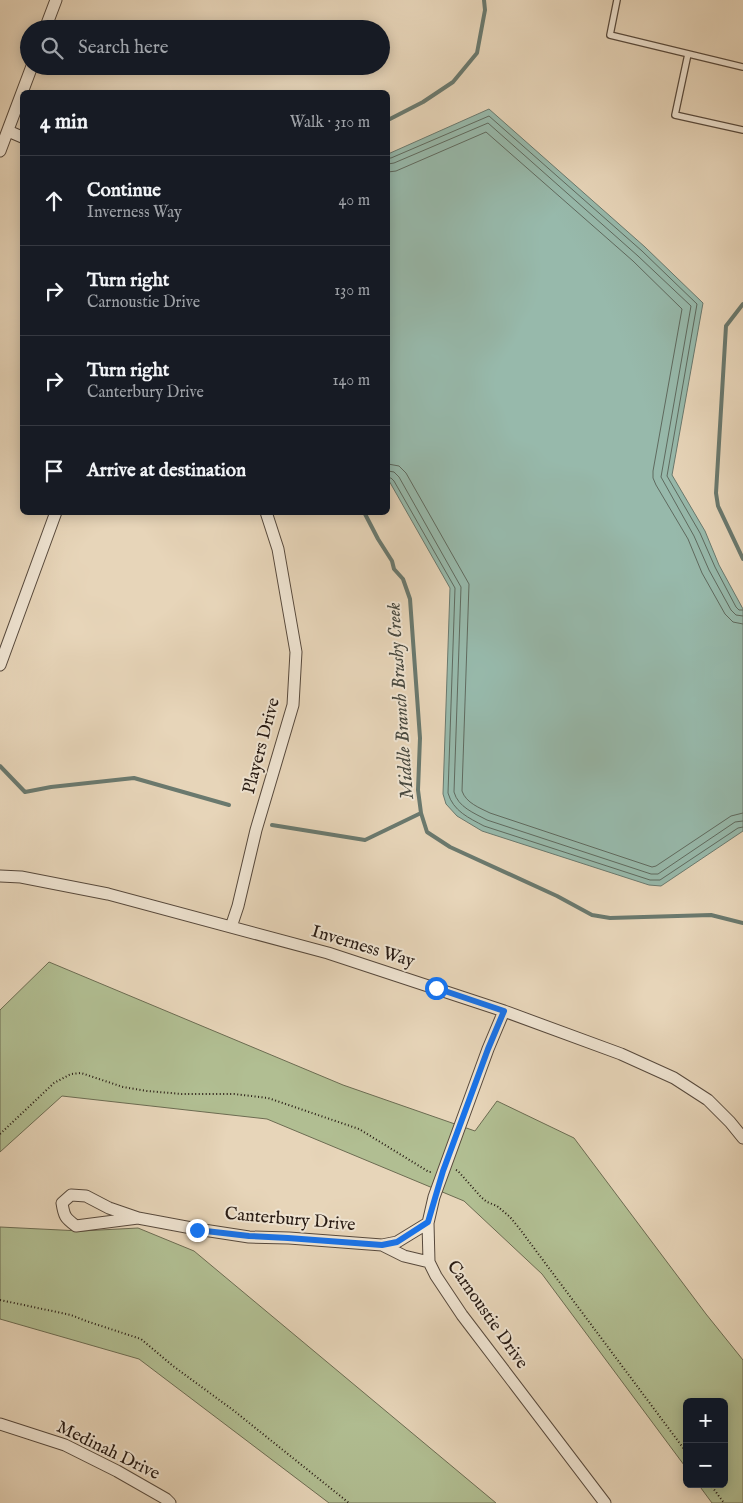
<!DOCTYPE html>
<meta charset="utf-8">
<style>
:root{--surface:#171b24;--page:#20242c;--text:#f1f3f6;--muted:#9ea1a6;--line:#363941}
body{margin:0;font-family:"IM FELL English",serif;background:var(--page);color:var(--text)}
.controls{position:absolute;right:15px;bottom:15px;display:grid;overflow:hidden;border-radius:8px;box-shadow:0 2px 12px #0003}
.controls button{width:45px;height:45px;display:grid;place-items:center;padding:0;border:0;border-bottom:1px solid var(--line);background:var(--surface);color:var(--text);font:25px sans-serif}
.stop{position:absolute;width:15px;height:15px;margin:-11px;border:4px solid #1a73e8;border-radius:50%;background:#fff}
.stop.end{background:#1a73e8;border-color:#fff;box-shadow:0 1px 5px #0008}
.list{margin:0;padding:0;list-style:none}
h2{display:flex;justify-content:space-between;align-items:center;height:65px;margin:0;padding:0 20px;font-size:21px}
h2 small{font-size:16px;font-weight:400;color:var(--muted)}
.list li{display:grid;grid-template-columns:32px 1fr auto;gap:15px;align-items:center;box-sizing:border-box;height:90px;padding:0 20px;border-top:1px solid var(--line)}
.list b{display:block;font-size:19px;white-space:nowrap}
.list p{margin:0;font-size:16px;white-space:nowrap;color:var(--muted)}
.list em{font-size:16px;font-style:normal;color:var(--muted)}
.icon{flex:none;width:28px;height:28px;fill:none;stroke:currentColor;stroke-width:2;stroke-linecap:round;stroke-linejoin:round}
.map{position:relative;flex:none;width:743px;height:1503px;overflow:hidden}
.search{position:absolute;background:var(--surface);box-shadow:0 2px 12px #0003;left:20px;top:20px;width:370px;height:55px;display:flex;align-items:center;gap:12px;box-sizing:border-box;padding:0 18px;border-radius:28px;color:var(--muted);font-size:19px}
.panel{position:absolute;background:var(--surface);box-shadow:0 2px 12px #0003;left:20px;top:90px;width:370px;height:425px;border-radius:8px}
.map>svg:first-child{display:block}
.green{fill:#b1be92;stroke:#6c6c52}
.water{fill:#97b9ab;stroke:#6a796e}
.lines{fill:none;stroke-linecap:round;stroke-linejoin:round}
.shore{stroke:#5f6a5f;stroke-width:1}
.stream{stroke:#6a796e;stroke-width:4}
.service-casing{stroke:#57493c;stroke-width:8}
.minor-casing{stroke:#57493c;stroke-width:13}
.path{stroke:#271a13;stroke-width:2;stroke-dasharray:1 2.5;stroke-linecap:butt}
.service{stroke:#efe4d2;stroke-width:5.5}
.minor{stroke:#efe4d2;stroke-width:11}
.route{stroke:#1a73e8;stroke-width:6}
.labels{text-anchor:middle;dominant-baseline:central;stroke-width:4;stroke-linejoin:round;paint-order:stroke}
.street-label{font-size:18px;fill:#271a13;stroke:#efe4d2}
.water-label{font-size:19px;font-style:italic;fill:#494a41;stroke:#efe4d2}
</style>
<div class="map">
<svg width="743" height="1503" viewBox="0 0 743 1503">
<rect width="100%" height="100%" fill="#e7d5b9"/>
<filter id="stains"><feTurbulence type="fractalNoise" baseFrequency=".004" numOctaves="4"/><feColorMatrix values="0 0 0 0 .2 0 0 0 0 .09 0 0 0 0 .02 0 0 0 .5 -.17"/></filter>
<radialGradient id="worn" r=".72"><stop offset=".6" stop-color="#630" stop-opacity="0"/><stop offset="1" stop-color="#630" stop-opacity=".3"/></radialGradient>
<path class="green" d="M 49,962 L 343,1085 L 475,1131 L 497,1101 L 574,1138 L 706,1314 L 743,1360 L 743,1503 L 712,1503 L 698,1484 L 724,1484 L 724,1402 L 687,1402 L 687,1469 L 542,1274 L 464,1201 L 267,1119 L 62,1096 L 0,1152 L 0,1010 Z
M 0,1227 L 81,1231 L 138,1228 L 194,1251 L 496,1503 L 329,1503 L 139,1359 L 0,1319 Z"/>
<path class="water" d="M 489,109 L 645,247 L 703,303 L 672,475 L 705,531 L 719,565 L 743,609 L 743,831 L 661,886 L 649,885 L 482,831 L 457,816 L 446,804 L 443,794 L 450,588 L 388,479 L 388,154 Z"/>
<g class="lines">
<path class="shore" d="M 388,158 L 391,158 L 489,116 L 642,251 L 697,304 L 667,476 L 700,533 L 715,567 L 736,607 L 739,610 L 743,610
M 388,164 L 394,163 L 488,123 L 638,256 L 691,306 L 661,477 L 694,536 L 709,570 L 731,610 L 736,615 L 743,616
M 388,172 L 396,171 L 486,132 L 633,261 L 682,309 L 653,471 L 653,478 L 656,485 L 688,539 L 702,573 L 725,614 L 733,622 L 743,624
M 388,464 L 399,466 L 406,473 L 469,584 L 462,791 C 466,803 480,808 490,813 L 652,867 L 656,866 L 731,816 L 743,813
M 388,471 L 394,472 L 399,477 L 461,587 L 454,792 C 458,807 474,813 487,820 L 651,874 L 658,874 L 735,822 L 743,821
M 388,478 L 391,478 L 394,481 L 455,588 L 448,793 C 453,811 469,818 484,826 L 650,880 L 660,880 L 738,828 L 743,827"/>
<path class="stream" d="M 388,120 L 423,102 L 453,82 L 477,53 L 485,10 L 484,0
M 743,304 L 726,326 L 716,493 L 718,506 L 743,559
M 364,512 L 378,539 L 392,561 L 394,569 L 403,579 L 410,599 L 420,738 L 418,790 L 421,813 L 427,832 L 450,847 L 557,896 L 592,915 L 610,918 L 711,915 L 743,923
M 0,766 L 25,792 L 51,787 L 134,778 L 229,805
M 272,825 L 365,840 L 421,813"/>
<g class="service-casing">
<path id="service" d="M 617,0 L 610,35 L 743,67
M 688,54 L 675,115 L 743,130"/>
</g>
<g class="minor-casing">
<path id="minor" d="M 45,29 L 56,0
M 8,131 L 22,137
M 0,151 L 32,66
M 0,665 L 56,512
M 0,876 L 21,877 L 108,894 L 328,953 L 504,1011 L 621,1054 L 674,1078 L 708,1100 L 730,1122 L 743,1138
M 231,927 L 238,906 L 256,830 L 293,705 L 296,652 L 278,549 L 266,512
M 504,1011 L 488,1049 L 434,1197 L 428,1223 L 429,1262 L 436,1276 L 462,1315 L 605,1503
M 138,1218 L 76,1226 C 65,1218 64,1216 62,1203 L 71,1195 L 86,1196 L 109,1208 L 138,1218 L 197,1229 L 249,1237 L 289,1238 L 382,1245 L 397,1242 L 428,1223
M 382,1245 L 404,1256 L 429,1262
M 0,1424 L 65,1445 L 117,1471 L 166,1499 L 170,1503"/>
</g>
<path class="path" d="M 0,1134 L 54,1083 L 71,1074 L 81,1073 L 123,1087 L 147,1091 L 182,1094 L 234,1094 L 268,1098 L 359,1129 L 429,1172 L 431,1172
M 456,1170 L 458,1171 L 481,1197 L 487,1202 L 497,1206 L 510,1217 L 519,1228 L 687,1453
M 0,1300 L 71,1315 L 86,1321 L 141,1339 L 173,1366 L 233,1410 L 349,1503
M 710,1484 L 724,1503"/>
<use href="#service" class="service"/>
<use href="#minor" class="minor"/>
</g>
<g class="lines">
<path class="route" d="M 197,1230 L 249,1236 L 288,1238 L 382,1245 L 397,1242 L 428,1222 L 443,1171 L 488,1049 L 504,1011 L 436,988"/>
</g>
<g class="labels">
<g class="street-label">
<text transform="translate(262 746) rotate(-75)">Players Drive</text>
<text transform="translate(363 947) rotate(17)">Inverness Way</text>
<text transform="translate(290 1220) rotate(5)">Canterbury Drive</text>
<text transform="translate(487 1315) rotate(55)">Carnoustie Drive</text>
<text transform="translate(108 1451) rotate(26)">Medinah Drive</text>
</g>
<g class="water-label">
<text transform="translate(401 701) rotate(-94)">Middle Branch Brushy Creek</text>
</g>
</g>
<rect width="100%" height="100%" filter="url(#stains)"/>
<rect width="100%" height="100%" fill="url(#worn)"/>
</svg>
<div class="controls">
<button>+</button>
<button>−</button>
</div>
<div class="stop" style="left:436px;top:988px"></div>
<div class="stop end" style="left:197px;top:1230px"></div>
<div class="search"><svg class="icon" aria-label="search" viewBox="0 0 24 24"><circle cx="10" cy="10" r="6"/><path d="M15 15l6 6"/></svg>Search here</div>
<section class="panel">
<h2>4 min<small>Walk · 310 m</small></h2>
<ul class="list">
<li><svg class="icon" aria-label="ahead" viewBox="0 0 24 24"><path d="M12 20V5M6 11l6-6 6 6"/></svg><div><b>Continue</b><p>Inverness Way</p></div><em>40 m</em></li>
<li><svg class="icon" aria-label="right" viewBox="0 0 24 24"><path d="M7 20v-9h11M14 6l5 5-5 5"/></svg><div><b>Turn right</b><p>Carnoustie Drive</p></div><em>130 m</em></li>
<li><svg class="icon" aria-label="right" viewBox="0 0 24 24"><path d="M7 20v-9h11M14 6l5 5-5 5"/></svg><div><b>Turn right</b><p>Canterbury Drive</p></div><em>140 m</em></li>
<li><svg class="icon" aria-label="arrive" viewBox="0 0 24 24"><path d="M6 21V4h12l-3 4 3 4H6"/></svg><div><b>Arrive at destination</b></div></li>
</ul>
</section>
</div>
